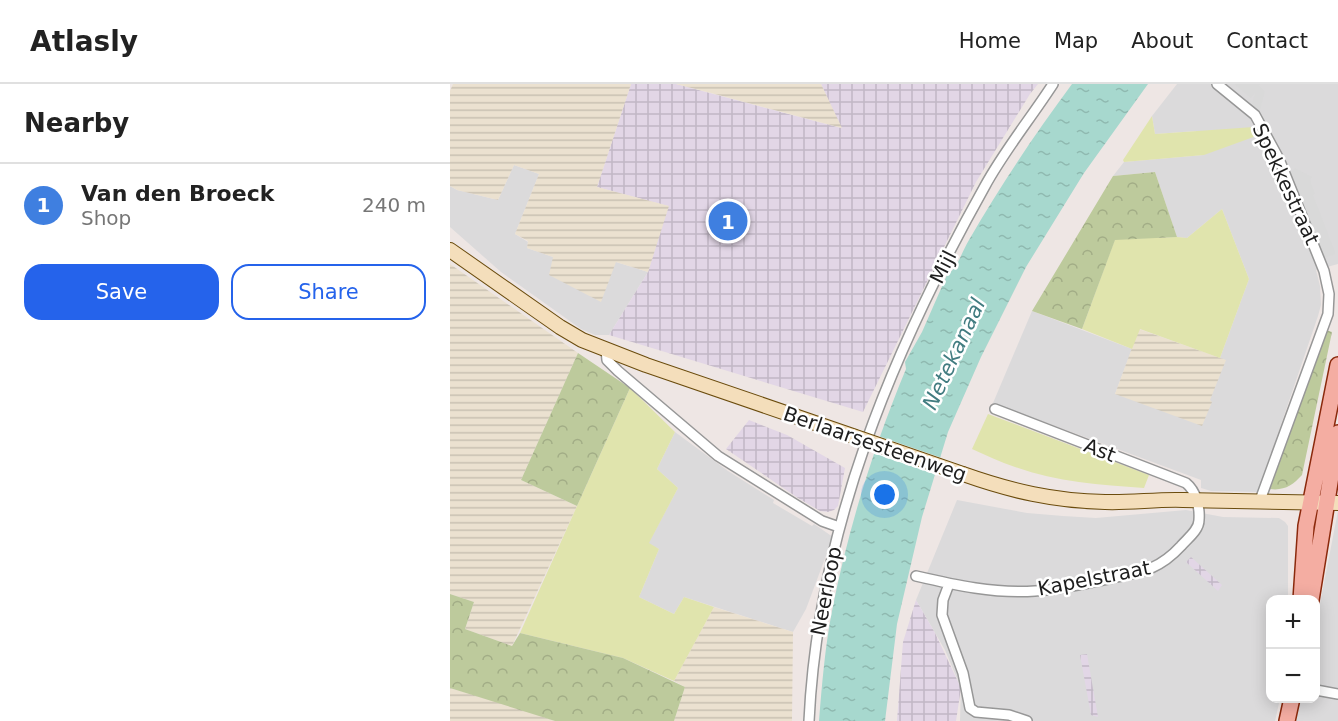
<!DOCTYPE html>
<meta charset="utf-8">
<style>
:root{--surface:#fff;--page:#f2f2f2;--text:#222;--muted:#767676;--line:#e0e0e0;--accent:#2563eb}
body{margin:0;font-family:"DejaVu Sans",sans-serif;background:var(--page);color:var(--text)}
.controls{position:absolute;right:18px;bottom:18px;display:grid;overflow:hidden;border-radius:12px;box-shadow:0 3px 15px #0003}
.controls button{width:54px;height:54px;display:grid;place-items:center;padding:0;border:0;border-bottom:2px solid var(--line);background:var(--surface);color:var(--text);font:30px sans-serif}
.you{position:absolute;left:435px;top:411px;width:21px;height:21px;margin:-15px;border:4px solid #fff;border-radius:50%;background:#1a73e8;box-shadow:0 0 0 9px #1a73e833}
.badge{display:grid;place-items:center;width:39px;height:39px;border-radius:50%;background:var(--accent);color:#fff;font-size:20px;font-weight:700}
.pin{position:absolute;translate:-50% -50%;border:3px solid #fff;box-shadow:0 2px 6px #0006}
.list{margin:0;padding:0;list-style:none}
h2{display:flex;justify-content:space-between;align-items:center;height:78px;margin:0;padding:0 24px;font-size:26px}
h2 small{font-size:20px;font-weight:400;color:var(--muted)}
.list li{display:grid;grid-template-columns:39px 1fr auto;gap:18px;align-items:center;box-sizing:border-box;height:84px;padding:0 24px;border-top:2px solid var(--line)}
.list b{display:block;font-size:22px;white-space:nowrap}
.list p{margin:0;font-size:20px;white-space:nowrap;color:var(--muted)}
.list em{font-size:20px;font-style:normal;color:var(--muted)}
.actions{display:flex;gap:12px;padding:18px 24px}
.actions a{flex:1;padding:14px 0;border:2px solid var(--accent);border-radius:18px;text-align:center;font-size:21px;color:var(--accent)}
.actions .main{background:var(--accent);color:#fff}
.map{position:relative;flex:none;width:888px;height:637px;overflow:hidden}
header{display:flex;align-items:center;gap:36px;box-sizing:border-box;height:84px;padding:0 30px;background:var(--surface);border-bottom:2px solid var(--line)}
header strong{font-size:28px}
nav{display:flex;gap:33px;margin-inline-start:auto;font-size:21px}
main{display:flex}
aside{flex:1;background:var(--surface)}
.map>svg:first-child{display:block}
.residential{fill:#dbdadb}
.industrial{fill:url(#industrial-grid)}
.farmland{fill:url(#farmland-rules)}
.grass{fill:#e0e4ad}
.forest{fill:url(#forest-crowns)}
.parking{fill:#d9d9d9}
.water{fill:url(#water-ripples)}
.pier{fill:#fff}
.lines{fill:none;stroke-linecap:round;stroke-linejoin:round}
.street-casing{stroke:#979797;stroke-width:12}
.secondary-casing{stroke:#6b4c0d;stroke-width:16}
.primary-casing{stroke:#8b290c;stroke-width:18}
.street{stroke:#fff;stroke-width:9}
.secondary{stroke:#f4debb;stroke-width:14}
.primary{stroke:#f4ada2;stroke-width:15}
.secondary-bridge-casing{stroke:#6b4c0d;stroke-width:16;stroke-linecap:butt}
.secondary-bridge{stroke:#f4debb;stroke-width:14}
.labels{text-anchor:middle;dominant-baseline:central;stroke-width:5;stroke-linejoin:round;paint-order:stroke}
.street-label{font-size:20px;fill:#1d1d1d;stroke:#fff}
.water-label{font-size:21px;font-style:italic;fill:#417c80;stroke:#fff}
</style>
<header>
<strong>Atlasly</strong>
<nav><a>Home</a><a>Map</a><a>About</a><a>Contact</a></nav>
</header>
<main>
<aside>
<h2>Nearby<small></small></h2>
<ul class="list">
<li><span class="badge" style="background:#3f7fe0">1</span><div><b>Van den Broeck</b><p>Shop</p></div><em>240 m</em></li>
</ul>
<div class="actions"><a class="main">Save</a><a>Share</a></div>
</aside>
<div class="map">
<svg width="888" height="637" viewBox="0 0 888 637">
<defs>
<pattern id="industrial-grid" width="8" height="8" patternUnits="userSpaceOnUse" patternTransform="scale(1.5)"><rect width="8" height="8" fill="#e2d6e6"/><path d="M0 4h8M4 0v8" fill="none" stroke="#c1b7c5"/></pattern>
<pattern id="farmland-rules" width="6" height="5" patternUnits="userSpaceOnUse" patternTransform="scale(1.5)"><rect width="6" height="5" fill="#ebe1d0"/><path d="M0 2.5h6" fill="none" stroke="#c9c1b2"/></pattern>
<pattern id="forest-crowns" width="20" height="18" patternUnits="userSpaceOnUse" patternTransform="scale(1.5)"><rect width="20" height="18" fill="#bdca9c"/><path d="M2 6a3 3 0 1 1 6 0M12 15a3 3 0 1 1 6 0" fill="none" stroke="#a2ad86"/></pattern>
<pattern id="water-ripples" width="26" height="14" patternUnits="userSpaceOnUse" patternTransform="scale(1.5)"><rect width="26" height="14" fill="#a7d8ce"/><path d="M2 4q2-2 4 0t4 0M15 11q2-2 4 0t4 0" fill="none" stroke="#8fb9b0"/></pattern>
</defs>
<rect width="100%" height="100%" fill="#eee6e4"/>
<path class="residential" d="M 727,0 L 888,0 L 888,180 L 866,186 L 870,202 L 871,221 L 868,232 L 808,408 L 761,407 L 751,404 L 751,396 L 543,319 L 582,227 L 682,265 L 665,310 L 759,316 L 775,276 L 770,274 L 799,195 L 772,125 L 737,154 L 727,153 L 705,88 L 663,92 L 674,78 L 754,71 L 746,47 L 705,50 L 702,32 Z
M 64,81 L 89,90 L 65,150 L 78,158 L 77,164 L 103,173 L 166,178 L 198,188 L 159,251 L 145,251 L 131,245 L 51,188 L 0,143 L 0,102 L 7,106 L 48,116 Z
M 225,348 L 278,387 L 324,416 L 323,419 L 362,442 L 364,440 L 383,453 L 356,525 L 343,548 L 234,513 L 224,530 L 189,513 L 209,465 L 198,460 L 228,404 L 207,385 Z
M 507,416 L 577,429 L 613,432 L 646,434 L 736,426 L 773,433 L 829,434 L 835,438 L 838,442 L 838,515 L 820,516 L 820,614 L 830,615 L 825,637 L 510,637 L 511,604 L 495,566 L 466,516 Z
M 888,427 L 888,637 L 846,637 L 850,615 L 866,614 L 866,540 Z"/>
<path class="industrial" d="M 181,0 L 226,0 L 391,44 L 371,0 L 588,0 L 580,10 L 526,98 L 413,328 L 159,251 L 198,188 L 218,122 L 147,103 Z
M 299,336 L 337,351 L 395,384 L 388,422 L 384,426 L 378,428 L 370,427 L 348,414 L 276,365 Z
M 741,473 L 772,501 L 768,507 L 736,478 Z
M 466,516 L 485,549 L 511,604 L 506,637 L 447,637 L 453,558 Z
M 637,570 L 648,633 L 641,631 L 630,571 Z"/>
<path class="farmland" d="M 3,0 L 181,0 L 147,103 L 219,122 L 198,188 L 166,178 L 151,218 L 99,191 L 103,173 L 77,164 L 78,157 L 65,150 L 89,90 L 64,81 L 48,116 L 7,106 L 0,102 L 0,7 Z
M 226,0 L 371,0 L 392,44 L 261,9 Z
M 0,180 L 128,269 L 71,396 L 127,422 L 62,562 L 15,545 L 24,518 L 0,510 Z
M 689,245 L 776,276 L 760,316 L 762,318 L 752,342 L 665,310 Z
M 264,523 L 343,548 L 342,637 L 224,637 L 235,603 L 224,597 Z
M 0,604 L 64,623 L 105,637 L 0,637 Z"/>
<path class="grass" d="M 702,32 L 705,50 L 804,43 L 809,51 L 754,71 L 674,78 L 673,76 Z
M 772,125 L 799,195 L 770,274 L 690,245 L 682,265 L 632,245 L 665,155 L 727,153 L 737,154 Z
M 180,304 L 225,348 L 207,385 L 228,404 L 199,459 L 209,465 L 189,513 L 224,530 L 234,513 L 264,523 L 224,597 L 173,574 L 70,549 Z
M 538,330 L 699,391 L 694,404 C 650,401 606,398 565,383 C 550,378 536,371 522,365 Z"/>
<path class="forest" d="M 705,88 L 727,153 L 665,156 L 632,245 L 582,227 L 663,92 Z
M 876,246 L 882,248 L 852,391 C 843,401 834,407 820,405 Z
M 128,269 L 180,304 L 127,422 L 71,396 Z
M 0,510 L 24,518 L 15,545 L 62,562 L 70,549 L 173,574 L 235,603 L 224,637 L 105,637 L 0,604 Z"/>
<path class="parking" d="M 784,0 L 810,0 L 809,2 L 815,7 L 809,30 L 801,23 L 805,9 L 801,14 Z
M 845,84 L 862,93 L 860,96 L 865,110 L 863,111 L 885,168 L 885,170 L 872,175 L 840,90 Z"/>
<path class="water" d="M 622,0 L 698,0 L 634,89 L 576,183 L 531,273 L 498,348 L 472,433 L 447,540 L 435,637 L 369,637 C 372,600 375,563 382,527 C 398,445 424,362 456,285 L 455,278 L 472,248 L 497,191 C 508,184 512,167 519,156 C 550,102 585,50 622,0 Z"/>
<path class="pier" d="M 405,344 L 515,382 L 510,399 L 400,361 Z"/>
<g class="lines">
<g class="street-casing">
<path id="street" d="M 767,0 L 805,31 L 829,75 L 874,187 L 879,210 L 878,230 L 809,419
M 156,266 L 157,276 L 168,287 L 268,372 L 372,437 L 389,443
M 466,492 C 505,501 545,510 585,507 C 610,506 633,500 658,495 C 690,488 708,487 731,462 C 738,454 749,446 749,436 C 750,423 746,407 736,399 L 545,325
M 499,500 L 493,516 L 492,531 L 513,589 L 520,624 L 526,628 L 559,631 L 577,637
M 866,606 L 888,610
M 359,637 C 368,445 442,268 535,102 C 554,67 581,34 603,0"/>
</g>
<g class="secondary-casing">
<path id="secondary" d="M 0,166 L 110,243 L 132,256 L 196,281 L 403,352
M 513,390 C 561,407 604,417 655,418 C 681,419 707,415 733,416 C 785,417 836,418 888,419"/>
</g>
<g class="primary-casing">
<path id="primary" d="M 851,516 L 856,442 L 888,281
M 861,516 L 888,349
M 837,637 L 842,614"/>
</g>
<use href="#street" class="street"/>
<use href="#secondary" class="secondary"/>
<use href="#primary" class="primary"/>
<g class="secondary-bridge-casing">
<path id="secondary-bridge" d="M 403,352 L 513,390"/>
</g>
<use href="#secondary-bridge" class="secondary-bridge"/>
</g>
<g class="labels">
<g class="street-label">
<text transform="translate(836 100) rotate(65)">Spekkestraat</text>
<text transform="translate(493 183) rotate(-63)">Mijl</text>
<text transform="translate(425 360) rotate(19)">Berlaarsesteenweg</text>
<text transform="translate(650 366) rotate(21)">Ast</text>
<text transform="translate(644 494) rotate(-11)">Kapelstraat</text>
<text transform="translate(376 507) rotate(-79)">Neerloop</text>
</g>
<g class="water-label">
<text transform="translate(504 270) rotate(-65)">Netekanaal</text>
</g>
</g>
</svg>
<div class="controls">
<button>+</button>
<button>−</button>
</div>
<div class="you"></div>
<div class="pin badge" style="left:278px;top:137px;background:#3f7fe0">1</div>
</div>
</main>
